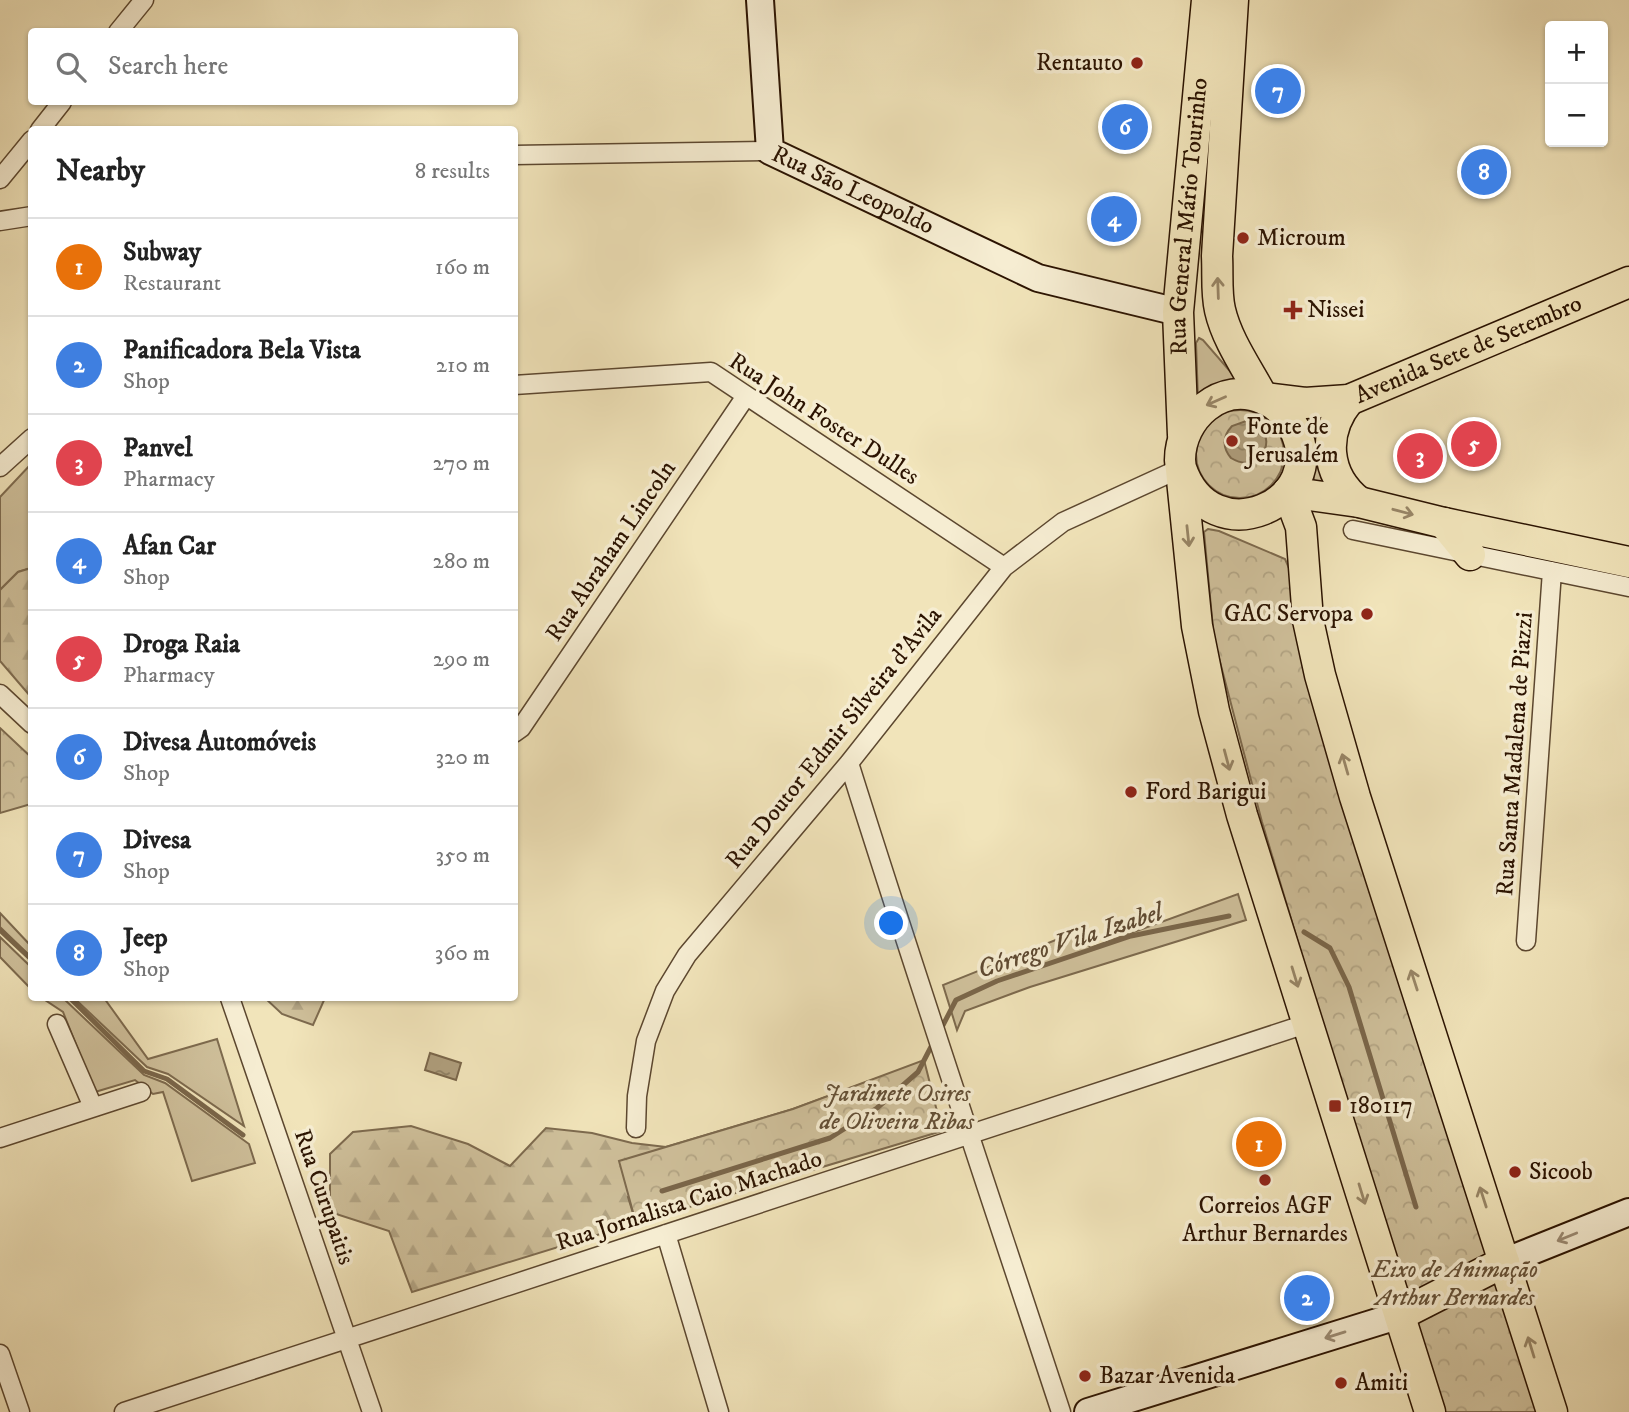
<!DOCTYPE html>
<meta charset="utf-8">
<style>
:root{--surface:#fff;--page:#f2f2f2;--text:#222;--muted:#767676;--line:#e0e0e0;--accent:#1a73e8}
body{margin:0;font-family:"IM FELL DW Pica",serif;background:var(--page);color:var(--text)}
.controls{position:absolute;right:21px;top:21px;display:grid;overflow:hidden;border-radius:7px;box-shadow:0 2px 5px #0004}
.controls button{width:63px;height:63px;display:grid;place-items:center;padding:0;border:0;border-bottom:2px solid var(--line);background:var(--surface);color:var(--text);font:35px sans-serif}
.you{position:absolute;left:892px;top:924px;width:24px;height:24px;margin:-18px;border:5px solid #fff;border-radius:50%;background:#1a73e8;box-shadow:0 0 0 10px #1a73e833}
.badge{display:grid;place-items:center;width:46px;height:46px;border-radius:50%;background:var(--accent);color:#fff;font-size:23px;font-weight:700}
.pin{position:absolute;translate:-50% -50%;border:4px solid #fff;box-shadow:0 2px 7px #0006}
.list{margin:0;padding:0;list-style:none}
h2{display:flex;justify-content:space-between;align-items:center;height:91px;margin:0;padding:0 28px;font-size:30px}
h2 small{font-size:23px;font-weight:400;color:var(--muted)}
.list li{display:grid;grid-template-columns:46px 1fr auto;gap:21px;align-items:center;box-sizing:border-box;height:98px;padding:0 28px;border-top:2px solid var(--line)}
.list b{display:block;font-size:26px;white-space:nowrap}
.list p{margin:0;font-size:23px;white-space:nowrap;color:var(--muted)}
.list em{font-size:23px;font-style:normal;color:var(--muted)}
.icon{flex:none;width:38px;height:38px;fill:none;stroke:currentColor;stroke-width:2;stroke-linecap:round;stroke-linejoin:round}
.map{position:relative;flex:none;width:1629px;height:1412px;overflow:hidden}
.search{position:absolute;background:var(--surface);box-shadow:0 2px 5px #0004;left:28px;top:28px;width:490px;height:77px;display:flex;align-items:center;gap:18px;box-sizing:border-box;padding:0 24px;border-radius:7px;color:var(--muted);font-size:26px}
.panel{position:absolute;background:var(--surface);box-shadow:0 2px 5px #0004;left:28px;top:126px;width:490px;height:875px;border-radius:7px}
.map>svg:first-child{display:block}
.green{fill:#cfc09b;stroke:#7d6a4e;stroke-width:2}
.forest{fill:url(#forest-firs);stroke:#7d6a4e;stroke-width:2}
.park{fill:url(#park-crowns);stroke:#7d6a4e;stroke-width:2}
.water{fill:url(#water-ripples);stroke:#7a664a;stroke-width:2}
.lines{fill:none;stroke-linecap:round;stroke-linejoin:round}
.stream{stroke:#7a664a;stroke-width:5}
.street-casing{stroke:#5c472f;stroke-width:21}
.secondary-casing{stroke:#2b1301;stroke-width:30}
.primary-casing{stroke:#2b1301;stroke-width:33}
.street{stroke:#f6edd2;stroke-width:18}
.secondary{stroke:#f6edd2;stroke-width:26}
.primary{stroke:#f1e4ba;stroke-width:30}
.oneway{stroke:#988667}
.oneway2{stroke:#9b8b74}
.poi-dot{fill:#8f2418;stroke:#f6edd2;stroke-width:2.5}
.labels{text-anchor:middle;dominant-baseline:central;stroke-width:7;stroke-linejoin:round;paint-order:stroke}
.poi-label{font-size:24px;fill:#2b1301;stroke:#f6edd2;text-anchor:start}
.street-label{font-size:24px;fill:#2b1301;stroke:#f6edd2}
.park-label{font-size:24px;font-style:italic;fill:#645037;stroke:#f6edd2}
.water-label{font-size:26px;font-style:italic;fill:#5f4a32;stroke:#f6edd2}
</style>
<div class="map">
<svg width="1629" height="1412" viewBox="0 0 1629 1412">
<defs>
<pattern id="forest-firs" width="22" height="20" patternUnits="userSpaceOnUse" patternTransform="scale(1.75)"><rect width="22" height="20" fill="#cfc09b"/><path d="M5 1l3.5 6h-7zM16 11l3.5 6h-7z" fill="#b2a484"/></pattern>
<pattern id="park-crowns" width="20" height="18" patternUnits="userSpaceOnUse" patternTransform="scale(1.75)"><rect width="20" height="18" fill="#cfc09b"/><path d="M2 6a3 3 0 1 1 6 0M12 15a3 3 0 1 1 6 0" fill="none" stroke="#b2a484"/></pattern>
<pattern id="water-ripples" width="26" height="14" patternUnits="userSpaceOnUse" patternTransform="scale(1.75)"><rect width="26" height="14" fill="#ae9d7b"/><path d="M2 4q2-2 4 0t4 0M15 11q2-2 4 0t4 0" fill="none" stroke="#8e7f62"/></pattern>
</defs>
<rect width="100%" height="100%" fill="#f1e4ba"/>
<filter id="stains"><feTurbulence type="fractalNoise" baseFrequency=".00286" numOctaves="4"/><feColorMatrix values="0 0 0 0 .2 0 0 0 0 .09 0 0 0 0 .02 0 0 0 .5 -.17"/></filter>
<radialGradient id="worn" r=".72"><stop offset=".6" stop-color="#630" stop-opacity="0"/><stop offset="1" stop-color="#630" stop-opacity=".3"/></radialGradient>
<path class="green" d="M 1199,338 L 1203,340 L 1242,385 L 1198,400 L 1196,343 Z
M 1294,411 L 1330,416 L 1339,488 L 1314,481 L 1307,432 Z
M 31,464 L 31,568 L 18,572 L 0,590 L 0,497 Z
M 1238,894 L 1246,920 L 1030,987 L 965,1011 L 957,1030 L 943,985 L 1083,929 L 1090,948 Z
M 0,913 L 31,946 L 31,957 L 0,927 Z
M 0,937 L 31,967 L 31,989 L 0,957 Z
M 42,998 L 63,998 L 144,1075 L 165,1083 L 249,1144 L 255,1163 L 192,1181 L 163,1092 L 153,1094 L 135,1080 L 95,1092 L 63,1012 Z
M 74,998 L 104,998 L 148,1059 L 217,1039 L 244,1126 L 168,1074 L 147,1067 Z"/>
<path class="forest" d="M 31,568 L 32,568 L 31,697 L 0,661 L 0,590 L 18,572 Z
M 265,998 L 325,998 L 313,1025 L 282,1014 Z
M 878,1078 L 628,1197 L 636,1223 L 412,1292 L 389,1231 L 330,1212 L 330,1154 L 353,1132 L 411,1126 L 468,1144 L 510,1166 L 546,1128 L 592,1133 L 632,1143 L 666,1147 L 793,1109 Z"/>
<path class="park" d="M1196 454a44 44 0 1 1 88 0a44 44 0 1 1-88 0Z
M 1208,529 L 1219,531 L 1285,559 L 1289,568 L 1549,1412 L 1439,1412 L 1262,822 L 1214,639 L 1204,532 Z
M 0,728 L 32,758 L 31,804 L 0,813 Z
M 924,1060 L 942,1131 L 636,1223 L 619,1161 L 793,1109 Z"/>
<path class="water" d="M 1246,421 C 1283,428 1264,478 1231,458 C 1222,447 1222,437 1232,426 Z
M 430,1053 L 461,1063 L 456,1080 L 425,1070 Z"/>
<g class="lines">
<path class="stream" d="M 0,930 L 32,960
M 1304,932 L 1330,948 L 1349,987 L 1416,1207
M 70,998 L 144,1071 L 167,1079 L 243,1135
M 941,1029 L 956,1000 L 997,981 L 1131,936 L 1229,916
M 662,1191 L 830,1138 L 877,1108 L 918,1072 L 934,1041"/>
<g class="street-casing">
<path id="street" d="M 118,32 L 144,0
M 40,130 L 62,102
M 514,155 L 770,151
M 0,179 L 32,140
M 0,221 L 32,216
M 514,385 L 711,372 L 1004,567
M 0,467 L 32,438
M 1353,530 L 1629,587
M 0,694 L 32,724
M 514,733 L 521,728 L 746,396
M 849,763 C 917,980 990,1196 1061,1412
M 1526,941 L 1552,571
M 230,998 L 372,1412
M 57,1024 L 93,1107
M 636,1128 L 637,1096 L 646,1041 L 665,991 L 687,955 L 849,763 L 1004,567 L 1063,522 L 1181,468
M 0,1138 L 141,1092
M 666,1234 L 719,1412
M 0,1354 L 20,1412
M 124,1412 L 1309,1023"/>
</g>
<g class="secondary-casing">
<g id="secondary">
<path id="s1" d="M 760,0 L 770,151 L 1038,278 L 1178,312"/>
<path d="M 1504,1262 L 1629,1212"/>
<path d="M 1088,1412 L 1400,1315"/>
</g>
</g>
<g class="primary-casing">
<g id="primary">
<path d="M 1233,0 L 1217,256 C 1218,274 1216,293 1220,310 C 1227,341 1249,371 1263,398"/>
<path id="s2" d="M 1264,398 L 1305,403 L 1349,400 L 1629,282"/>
<path d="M 1349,400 C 1322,433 1325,475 1359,502"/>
<path id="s3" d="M 1183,435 L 1178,312 L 1207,0"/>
<path d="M 1181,468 C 1211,557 1332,503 1294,428 C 1288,416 1277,404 1264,399 C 1221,380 1180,418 1180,460 L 1197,626 L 1214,711 L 1242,815 L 1430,1412"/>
<path d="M 1288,492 L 1301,527 L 1308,620 L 1320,675 L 1355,797 L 1552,1412"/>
<path d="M 1288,492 L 1359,502 L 1444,523 L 1629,562"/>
<path d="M 1444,523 L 1470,555"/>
<path d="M 1400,1315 L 1504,1262"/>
</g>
</g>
<use href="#street" class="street"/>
<use href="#secondary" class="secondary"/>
<use href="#primary" class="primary"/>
</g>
<defs><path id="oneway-shaft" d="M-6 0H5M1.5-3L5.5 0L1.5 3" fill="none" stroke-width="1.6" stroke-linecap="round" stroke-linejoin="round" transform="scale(1.75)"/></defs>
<g class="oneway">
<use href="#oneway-shaft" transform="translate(1218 288) rotate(-92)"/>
<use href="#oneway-shaft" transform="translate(1216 401) rotate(156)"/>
<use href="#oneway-shaft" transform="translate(1403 512) rotate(15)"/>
<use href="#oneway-shaft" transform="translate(1188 536) rotate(84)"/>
<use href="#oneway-shaft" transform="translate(1227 760) rotate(75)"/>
<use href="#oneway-shaft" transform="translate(1345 764) rotate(-106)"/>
<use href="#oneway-shaft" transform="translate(1295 977) rotate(73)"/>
<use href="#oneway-shaft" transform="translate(1414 980) rotate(-108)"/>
<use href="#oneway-shaft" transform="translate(1362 1194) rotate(73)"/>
<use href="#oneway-shaft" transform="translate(1483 1197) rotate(-108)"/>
<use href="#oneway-shaft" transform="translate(1531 1347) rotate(-107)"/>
</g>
<g class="oneway2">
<use href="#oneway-shaft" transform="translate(1567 1237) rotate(158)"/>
<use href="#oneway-shaft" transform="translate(1335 1335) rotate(163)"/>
</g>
<g class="poi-dot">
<circle cx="1137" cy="63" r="7"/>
<circle cx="1243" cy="238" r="7"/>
<path d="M1289.5 299.5h7v7h7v7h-7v7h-7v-7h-7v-7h7z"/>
<circle cx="1232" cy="441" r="7"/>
<circle cx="1367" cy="614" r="7"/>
<circle cx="1131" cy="792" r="7"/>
<rect x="1328" y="1099" width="14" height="14" rx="3.5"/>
<circle cx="1515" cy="1172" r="7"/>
<circle cx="1265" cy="1180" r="7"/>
<circle cx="1085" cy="1376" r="7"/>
<circle cx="1341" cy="1383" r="7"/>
</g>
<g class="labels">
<g class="poi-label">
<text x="1123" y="63" text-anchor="end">Rentauto</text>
<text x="1257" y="238">Microum</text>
<text x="1307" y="310">Nissei</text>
<text x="1246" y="427">Fonte de<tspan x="1246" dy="28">Jerusalém</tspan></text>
<text x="1353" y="614" text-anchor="end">GAC Servopa</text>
<text x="1145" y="792">Ford Barigui</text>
<text x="1349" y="1106">180117</text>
<text x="1529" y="1172">Sicoob</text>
<text x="1265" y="1206" text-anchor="middle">Correios AGF<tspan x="1265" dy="28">Arthur Bernardes</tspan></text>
<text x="1099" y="1376">Bazar Avenida</text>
<text x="1355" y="1383">Amiti</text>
</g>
<g class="street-label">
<text stroke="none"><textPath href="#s1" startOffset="243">Rua São Leopoldo</textPath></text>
<text stroke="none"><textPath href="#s3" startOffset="219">Rua General Mário Tourinho</textPath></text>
<text stroke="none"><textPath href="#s2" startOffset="215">Avenida Sete de Setembro</textPath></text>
<text transform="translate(824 419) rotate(33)">Rua John Foster Dulles</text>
<text transform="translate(611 551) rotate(-56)">Rua Abraham Lincoln</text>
<text transform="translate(834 738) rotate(-51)">Rua Doutor Edmir Silveira d'Avila</text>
<text transform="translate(1515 754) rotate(-86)">Rua Santa Madalena de Piazzi</text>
<text transform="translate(324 1197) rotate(71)">Rua Curupaitis</text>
<text transform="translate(689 1201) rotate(-18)">Rua Jornalista Caio Machado</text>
</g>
<g class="park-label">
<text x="897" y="1094">Jardinete Osires<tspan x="897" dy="28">de Oliveira Ribas</tspan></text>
<text x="1455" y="1270">Eixo de Animação<tspan x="1455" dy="28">Arthur Bernardes</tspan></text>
</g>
<g class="water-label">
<text transform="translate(1070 941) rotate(-18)">Córrego Vila Izabel</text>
</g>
</g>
<rect width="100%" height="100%" filter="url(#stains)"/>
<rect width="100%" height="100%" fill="url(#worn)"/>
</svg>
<div class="controls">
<button>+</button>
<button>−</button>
</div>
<div class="you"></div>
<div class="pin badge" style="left:1259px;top:1144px;background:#e8710a">1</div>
<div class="pin badge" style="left:1307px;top:1298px;background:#3f7fe0">2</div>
<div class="pin badge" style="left:1420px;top:456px;background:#e0444e">3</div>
<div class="pin badge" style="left:1114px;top:219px;background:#3f7fe0">4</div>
<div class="pin badge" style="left:1474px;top:444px;background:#e0444e">5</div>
<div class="pin badge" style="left:1125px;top:127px;background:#3f7fe0">6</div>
<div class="pin badge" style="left:1278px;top:91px;background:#3f7fe0">7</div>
<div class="pin badge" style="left:1484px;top:172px;background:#3f7fe0">8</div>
<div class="search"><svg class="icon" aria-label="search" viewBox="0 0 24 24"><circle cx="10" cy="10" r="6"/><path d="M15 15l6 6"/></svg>Search here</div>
<section class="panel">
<h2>Nearby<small>8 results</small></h2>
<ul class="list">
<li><span class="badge" style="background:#e8710a">1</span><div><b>Subway</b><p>Restaurant</p></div><em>160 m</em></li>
<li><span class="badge" style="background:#3f7fe0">2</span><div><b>Panificadora Bela Vista</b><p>Shop</p></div><em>210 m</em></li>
<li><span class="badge" style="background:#e0444e">3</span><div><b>Panvel</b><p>Pharmacy</p></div><em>270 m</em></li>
<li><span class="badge" style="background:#3f7fe0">4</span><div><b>Afan Car</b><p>Shop</p></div><em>280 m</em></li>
<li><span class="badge" style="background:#e0444e">5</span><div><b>Droga Raia</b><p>Pharmacy</p></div><em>290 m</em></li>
<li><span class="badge" style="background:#3f7fe0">6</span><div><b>Divesa Automóveis</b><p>Shop</p></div><em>320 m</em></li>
<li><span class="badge" style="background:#3f7fe0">7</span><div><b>Divesa</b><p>Shop</p></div><em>350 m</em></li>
<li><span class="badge" style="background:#3f7fe0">8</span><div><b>Jeep</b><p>Shop</p></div><em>360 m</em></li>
</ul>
</section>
</div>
